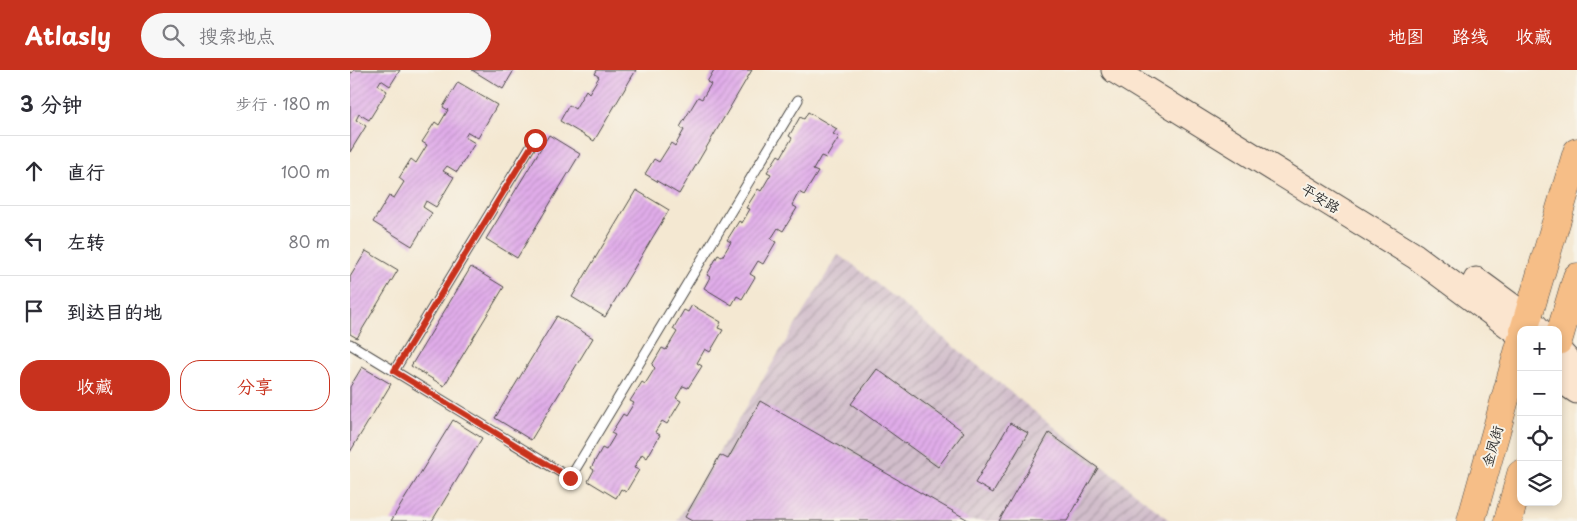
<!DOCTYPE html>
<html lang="zh">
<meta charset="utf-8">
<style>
:root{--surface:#fff;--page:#f7f7f7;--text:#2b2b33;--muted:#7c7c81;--line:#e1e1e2;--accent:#c8321e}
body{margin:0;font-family:"Playpen Sans","LXGW WenKai TC",sans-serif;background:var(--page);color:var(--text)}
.controls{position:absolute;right:15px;bottom:15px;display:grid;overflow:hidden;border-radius:10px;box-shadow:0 2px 8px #0003}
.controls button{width:45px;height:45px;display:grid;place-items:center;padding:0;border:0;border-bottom:1px solid var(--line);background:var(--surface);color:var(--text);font:25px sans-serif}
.stop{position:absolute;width:15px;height:15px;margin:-11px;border:4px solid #c8321e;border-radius:50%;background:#fff}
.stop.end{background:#c8321e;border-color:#fff;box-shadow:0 1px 5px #0008}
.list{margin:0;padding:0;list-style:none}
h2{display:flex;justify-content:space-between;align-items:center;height:65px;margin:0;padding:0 20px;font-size:21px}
h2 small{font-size:16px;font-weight:400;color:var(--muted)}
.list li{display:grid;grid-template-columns:32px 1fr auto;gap:15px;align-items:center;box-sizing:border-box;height:70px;padding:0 20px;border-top:1px solid var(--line)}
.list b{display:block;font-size:19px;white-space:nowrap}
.list em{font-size:16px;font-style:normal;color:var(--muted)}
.actions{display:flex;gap:10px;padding:15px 20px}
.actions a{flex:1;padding:11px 0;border:1px solid var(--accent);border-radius:20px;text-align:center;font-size:18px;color:var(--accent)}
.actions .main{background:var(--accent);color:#fff}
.icon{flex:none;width:28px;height:28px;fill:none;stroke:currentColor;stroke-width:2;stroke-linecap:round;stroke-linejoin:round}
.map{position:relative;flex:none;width:1227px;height:451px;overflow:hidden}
header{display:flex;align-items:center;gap:30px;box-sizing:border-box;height:70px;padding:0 25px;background:var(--accent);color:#fff}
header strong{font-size:24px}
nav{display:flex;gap:28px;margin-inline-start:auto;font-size:18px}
.search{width:350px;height:45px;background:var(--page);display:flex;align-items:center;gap:12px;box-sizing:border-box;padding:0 18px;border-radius:28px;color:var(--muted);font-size:19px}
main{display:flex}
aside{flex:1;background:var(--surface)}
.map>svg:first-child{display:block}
.industrial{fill:url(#industrial-furrows)}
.building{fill:url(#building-hatch)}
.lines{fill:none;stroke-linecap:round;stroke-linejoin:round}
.service-casing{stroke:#494744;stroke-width:11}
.secondary-casing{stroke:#494744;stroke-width:27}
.trunk-casing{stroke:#494744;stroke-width:29}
.service{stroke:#fff;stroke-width:9}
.secondary{stroke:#fbe5cf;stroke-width:25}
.trunk{stroke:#f6be87;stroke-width:28}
.route{stroke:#c8321e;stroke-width:6}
.labels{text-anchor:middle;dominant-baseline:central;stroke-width:4;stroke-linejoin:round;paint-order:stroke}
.street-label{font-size:14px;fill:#2b2b2b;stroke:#f7f3e8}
</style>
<header>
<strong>Atlasly</strong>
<div class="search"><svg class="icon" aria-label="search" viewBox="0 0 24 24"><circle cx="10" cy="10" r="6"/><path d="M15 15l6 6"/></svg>搜索地点</div>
<nav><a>地图</a><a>路线</a><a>收藏</a></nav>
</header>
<main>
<aside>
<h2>3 分钟<small>步行 · 180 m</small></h2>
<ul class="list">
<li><svg class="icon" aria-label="ahead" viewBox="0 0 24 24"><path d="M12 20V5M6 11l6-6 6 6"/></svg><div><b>直行</b></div><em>100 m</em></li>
<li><svg class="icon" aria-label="left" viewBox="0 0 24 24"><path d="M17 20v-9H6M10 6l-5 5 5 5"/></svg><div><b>左转</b></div><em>80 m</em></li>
<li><svg class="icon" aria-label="arrive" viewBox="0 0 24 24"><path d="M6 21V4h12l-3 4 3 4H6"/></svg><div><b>到达目的地</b></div></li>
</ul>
<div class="actions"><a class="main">收藏</a><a>分享</a></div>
</aside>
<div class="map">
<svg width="1227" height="451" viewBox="0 0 1227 451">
<defs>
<pattern id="industrial-furrows" width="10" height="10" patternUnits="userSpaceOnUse" patternTransform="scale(1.25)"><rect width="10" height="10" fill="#d1bdcb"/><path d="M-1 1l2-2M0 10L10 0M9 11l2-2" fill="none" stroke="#aa9aa5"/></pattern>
<pattern id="building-hatch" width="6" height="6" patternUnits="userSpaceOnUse" patternTransform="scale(1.25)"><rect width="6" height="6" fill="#e0ace9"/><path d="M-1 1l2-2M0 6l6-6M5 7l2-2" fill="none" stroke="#c094c8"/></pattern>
</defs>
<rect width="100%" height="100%" fill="#f7f3e8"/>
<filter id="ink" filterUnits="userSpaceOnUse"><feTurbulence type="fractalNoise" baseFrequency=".02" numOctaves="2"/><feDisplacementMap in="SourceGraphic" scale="10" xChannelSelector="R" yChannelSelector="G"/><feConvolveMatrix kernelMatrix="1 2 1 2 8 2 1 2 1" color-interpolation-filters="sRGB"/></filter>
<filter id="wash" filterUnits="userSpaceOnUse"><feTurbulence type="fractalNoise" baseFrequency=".0096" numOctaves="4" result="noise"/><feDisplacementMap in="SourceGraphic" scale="20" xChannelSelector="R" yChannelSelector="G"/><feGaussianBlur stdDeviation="1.12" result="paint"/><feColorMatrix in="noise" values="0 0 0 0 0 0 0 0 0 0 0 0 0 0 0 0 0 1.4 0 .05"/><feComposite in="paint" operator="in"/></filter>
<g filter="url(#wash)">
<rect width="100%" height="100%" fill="#f4e8d2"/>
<path class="industrial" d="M 488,185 L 501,193 L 820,451 L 327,451 Z"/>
<g id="blocks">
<path class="building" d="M 4,0 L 50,0 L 40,16 L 31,10 L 28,15 L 37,21 L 19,50 L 9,44 L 6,50 L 16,56 L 0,82 L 0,2 L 2,3 Z
M 122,0 L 164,0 L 153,19 Z
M 247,0 L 286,0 L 244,71 L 210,51 L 219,35 L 225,39 L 236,20 L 239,23 L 249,7 L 245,4 Z
M 364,0 L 402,0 L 329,124 L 295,104 L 304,89 L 309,92 L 321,73 L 325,76 L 334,60 L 330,57 L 348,27 L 352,29 L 361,14 L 357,12 Z
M 108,12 L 147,35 L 128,68 L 118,62 L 115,67 L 125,73 L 107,102 L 97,96 L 93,101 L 104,107 L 86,137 L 76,131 L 73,137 L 82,143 L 62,176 L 23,152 L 39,126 L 44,128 L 54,112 L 49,108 L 61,89 L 66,93 L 77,75 L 72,72 L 85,52 L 89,55 L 98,40 L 93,37 Z
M 458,42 L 487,59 L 483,64 L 489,67 L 476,88 L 471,86 L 463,100 L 468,102 L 454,125 L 449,122 L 442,135 L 447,138 L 433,161 L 428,158 L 421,169 L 426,172 L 413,194 L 408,191 L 400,204 L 405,207 L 392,229 L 387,226 L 382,235 L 354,218 L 360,207 L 357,205 L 368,185 L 372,187 L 381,172 L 377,170 L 389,151 L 392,153 L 400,139 L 396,138 L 408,119 L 411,121 L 421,104 L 417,102 L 428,85 L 431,87 L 442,68 L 439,66 L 450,47 L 454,49 Z
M 199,65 L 230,84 L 167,188 L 136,169 Z
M 286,120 L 319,140 L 255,247 L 222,227 Z
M 16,181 L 48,200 L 7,268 L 0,264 L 0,207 Z
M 121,197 L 154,217 L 94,316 L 61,296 Z
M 342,235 L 371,252 L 368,258 L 373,260 L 360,282 L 355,279 L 347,293 L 352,296 L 338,318 L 333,316 L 326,328 L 331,331 L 317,354 L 312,351 L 305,362 L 310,365 L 297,388 L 292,384 L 284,398 L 289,400 L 276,422 L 271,419 L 266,428 L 238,411 L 244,400 L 241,398 L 252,378 L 256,380 L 265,365 L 261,363 L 273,344 L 276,346 L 284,333 L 280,331 L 292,312 L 295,314 L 305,298 L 302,295 L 312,278 L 316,280 L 327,262 L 323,259 L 334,240 L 338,242 Z
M 207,246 L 243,268 L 181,370 L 145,348 Z
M 12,297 L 41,314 L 0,382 L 0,317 Z
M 527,299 L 614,362 L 588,397 L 501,334 Z
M 410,331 L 620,451 L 342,451 L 335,447 L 370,385 L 378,389 Z
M 103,350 L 132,368 L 82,451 L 41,451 Z
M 660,353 L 678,363 L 643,423 L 625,413 Z
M 699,363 L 748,398 L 717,451 L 649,451 Z"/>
</g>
</g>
<g filter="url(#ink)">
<use href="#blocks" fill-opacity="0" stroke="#494744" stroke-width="1"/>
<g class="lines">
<g class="service-casing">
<path id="service" d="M 0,274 L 220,408 L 448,30
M 44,301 L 185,69"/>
</g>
<g class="secondary-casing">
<path id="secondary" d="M 764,0 L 1065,186 L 1171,265
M 1126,210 L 1178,248 L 1189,260
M 1208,280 L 1221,294 L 1227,298
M 1208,308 L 1227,321"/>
</g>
<g class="trunk-casing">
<path id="trunk" d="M 1174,260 L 1227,82
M 1208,271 L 1227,207
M 1121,451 L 1171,272
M 1158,451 L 1171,404"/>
</g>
<use href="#service" class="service"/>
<use href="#secondary" class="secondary"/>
<use href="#trunk" class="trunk"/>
</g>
</g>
<g class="lines" filter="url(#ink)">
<path class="route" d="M 185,70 L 44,301 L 220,408"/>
</g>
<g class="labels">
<g class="street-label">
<text transform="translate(971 128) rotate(32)">平安路</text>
<text transform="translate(1142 376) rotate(-74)">金凤街</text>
</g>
</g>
</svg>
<div class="controls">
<button>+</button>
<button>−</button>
<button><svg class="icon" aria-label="locate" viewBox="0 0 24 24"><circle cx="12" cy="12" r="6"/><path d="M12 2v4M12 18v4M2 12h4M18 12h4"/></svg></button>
<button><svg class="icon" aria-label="layers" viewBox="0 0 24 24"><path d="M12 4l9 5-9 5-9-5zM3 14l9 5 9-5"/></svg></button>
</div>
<div class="stop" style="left:185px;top:70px"></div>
<div class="stop end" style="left:220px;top:408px"></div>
</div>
</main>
